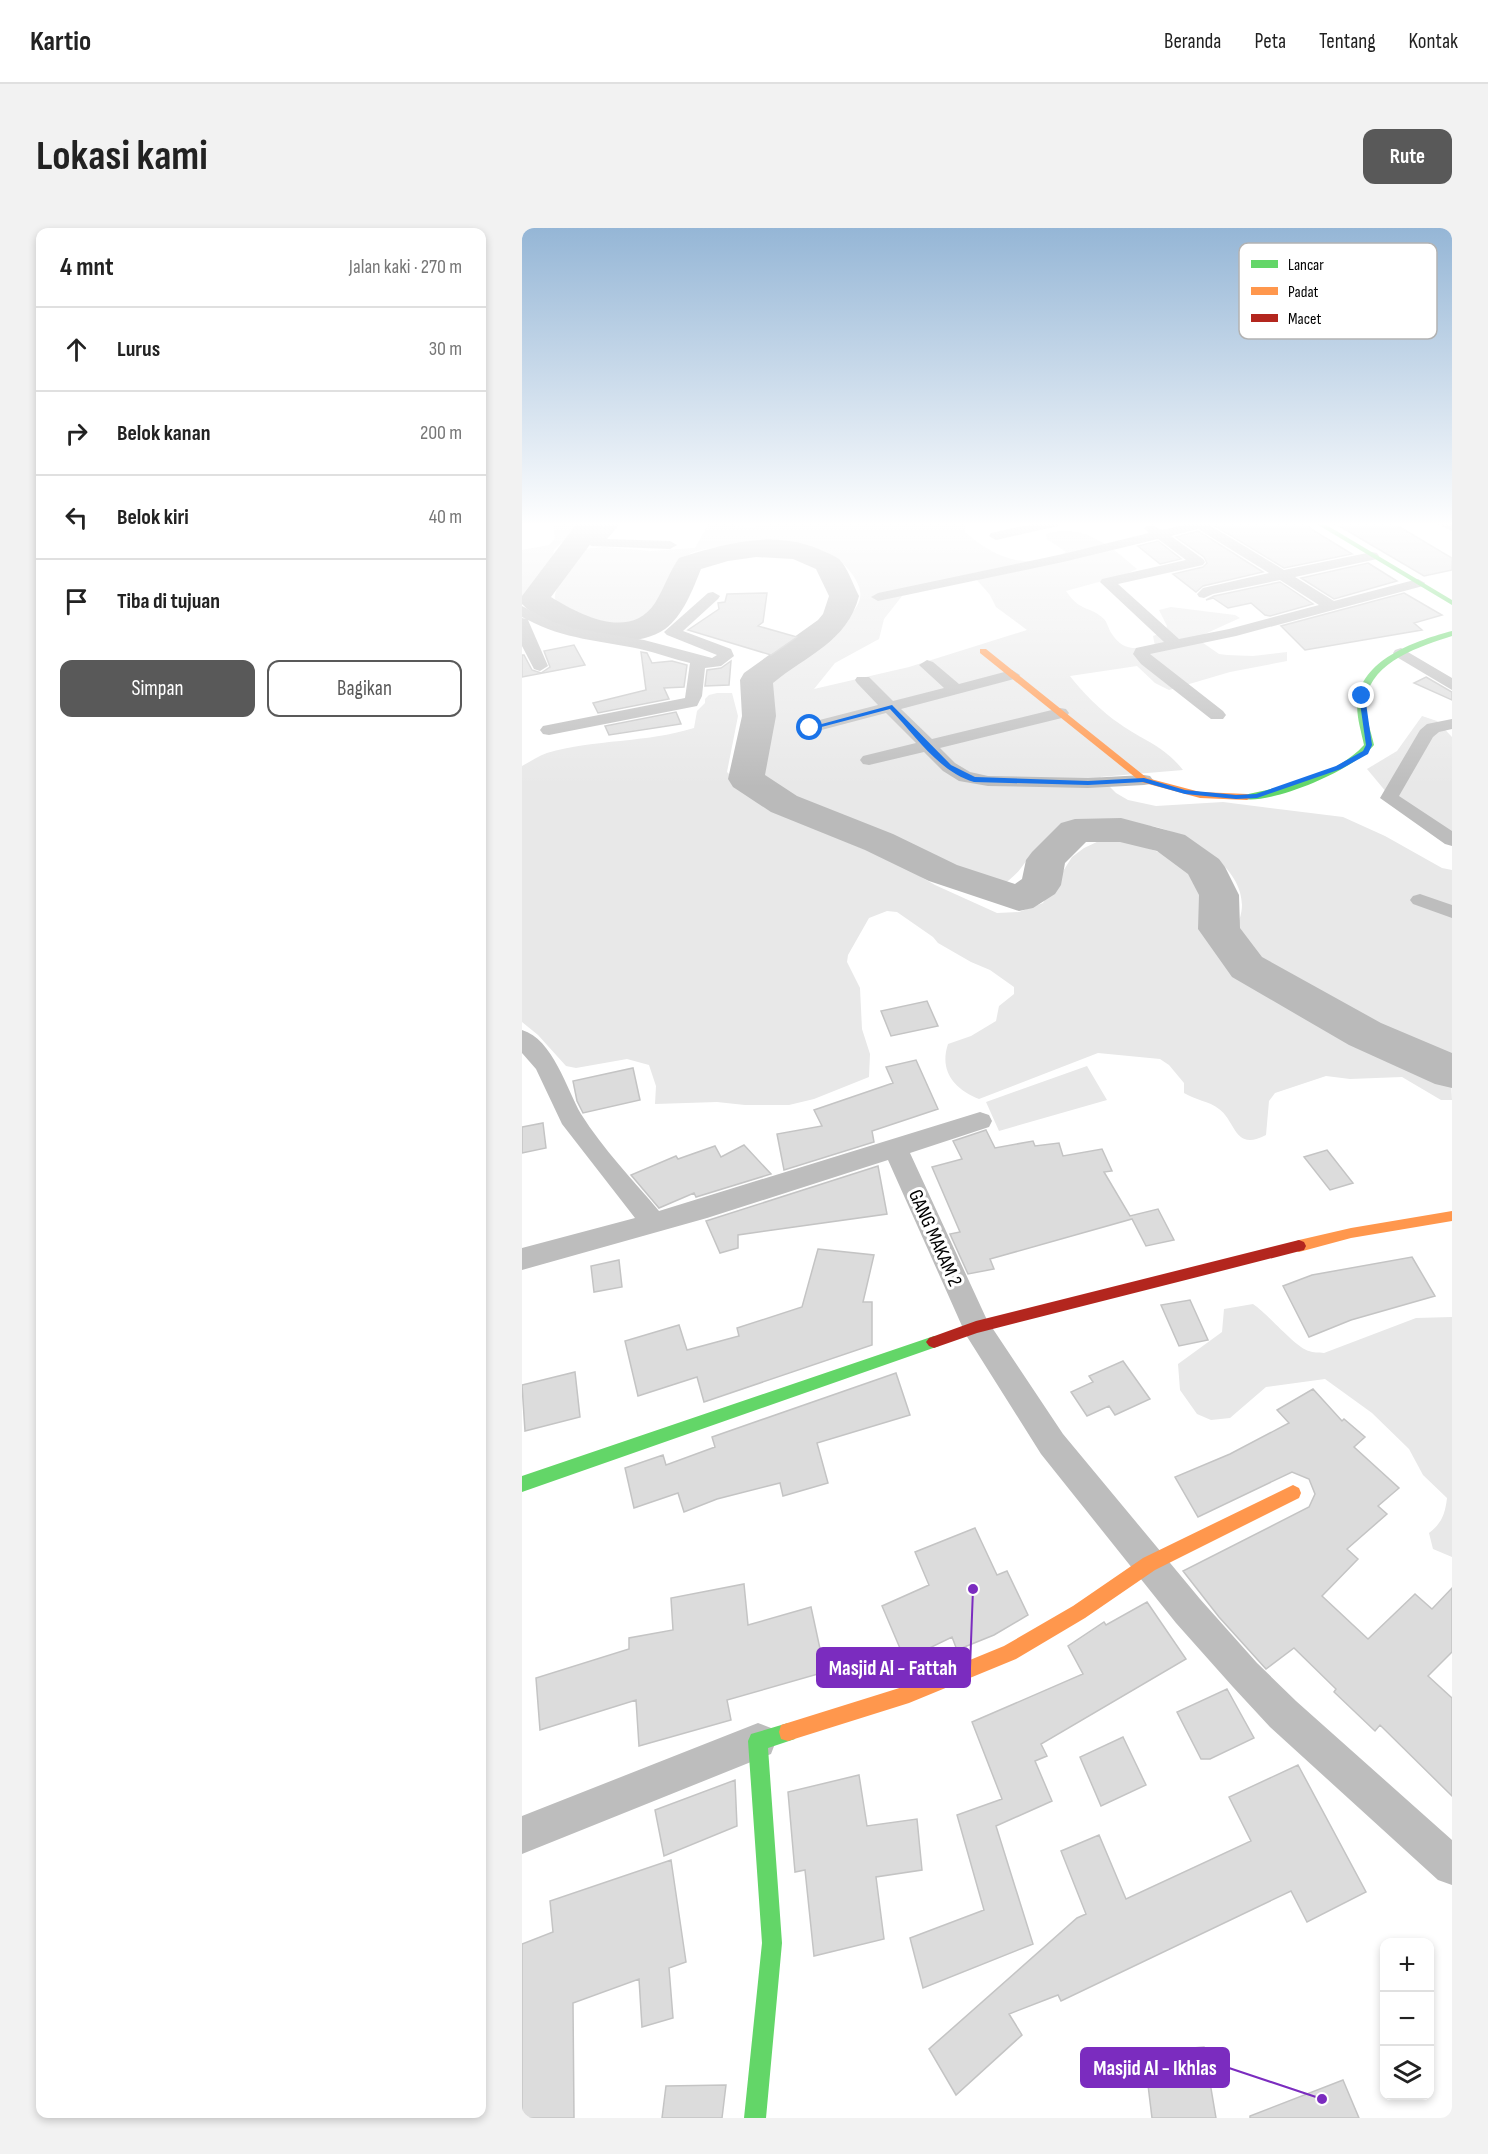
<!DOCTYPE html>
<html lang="id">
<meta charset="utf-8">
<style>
:root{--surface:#fff;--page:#f2f2f2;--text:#222;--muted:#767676;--line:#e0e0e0;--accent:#595959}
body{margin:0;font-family:"Sofia Sans Condensed",sans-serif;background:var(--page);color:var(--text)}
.controls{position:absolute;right:18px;bottom:18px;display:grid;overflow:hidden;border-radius:12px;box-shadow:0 3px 9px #0003}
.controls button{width:54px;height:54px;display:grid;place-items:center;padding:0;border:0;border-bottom:2px solid var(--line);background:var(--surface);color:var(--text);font:30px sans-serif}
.stop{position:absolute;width:18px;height:18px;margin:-14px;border:4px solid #1a73e8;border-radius:50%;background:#fff}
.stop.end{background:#1a73e8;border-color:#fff;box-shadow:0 2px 6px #0008}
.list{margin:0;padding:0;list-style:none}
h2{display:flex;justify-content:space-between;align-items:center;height:78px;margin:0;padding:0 24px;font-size:26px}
h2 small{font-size:20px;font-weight:400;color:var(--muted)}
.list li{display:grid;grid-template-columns:39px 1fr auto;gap:18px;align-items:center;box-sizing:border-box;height:84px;padding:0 24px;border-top:2px solid var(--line)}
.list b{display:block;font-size:22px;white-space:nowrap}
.list em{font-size:20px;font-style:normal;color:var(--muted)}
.actions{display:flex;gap:12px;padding:18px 24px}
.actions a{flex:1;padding:14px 0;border:2px solid var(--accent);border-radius:12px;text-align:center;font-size:21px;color:var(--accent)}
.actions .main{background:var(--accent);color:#fff}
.icon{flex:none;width:33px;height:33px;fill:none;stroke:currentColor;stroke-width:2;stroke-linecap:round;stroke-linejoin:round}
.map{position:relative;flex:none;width:930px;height:1890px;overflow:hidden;border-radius:12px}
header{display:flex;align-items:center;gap:36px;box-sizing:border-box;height:84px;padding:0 30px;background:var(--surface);border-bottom:2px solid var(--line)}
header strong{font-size:28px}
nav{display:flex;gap:33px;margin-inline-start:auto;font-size:21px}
.intro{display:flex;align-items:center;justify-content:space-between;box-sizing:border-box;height:144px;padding:0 36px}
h1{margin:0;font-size:42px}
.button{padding:15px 27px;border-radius:12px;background:var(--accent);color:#fff;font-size:21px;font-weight:700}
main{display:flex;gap:36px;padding:0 36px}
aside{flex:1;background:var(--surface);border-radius:12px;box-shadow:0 3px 9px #0003}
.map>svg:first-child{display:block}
.green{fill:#e8e8e8;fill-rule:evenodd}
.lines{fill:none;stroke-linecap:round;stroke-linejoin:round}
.river{fill:#bababa;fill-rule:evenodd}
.building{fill:#dcdcdc;stroke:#c4c4c4;stroke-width:1.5}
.street{fill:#bdbdbd;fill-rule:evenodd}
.fast{fill:#63d668;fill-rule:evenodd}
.slow{fill:#ff974d;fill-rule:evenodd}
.jam{fill:#b3261e;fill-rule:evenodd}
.route{fill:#1a73e8}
.labels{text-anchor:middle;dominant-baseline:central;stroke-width:6;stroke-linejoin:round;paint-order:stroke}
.street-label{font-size:20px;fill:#000;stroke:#fff}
.key{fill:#fff;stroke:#b2b2b2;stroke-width:1.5}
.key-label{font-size:16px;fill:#000}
.leader{fill:none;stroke:#7b2cbf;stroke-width:2}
.callout-dot{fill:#7b2cbf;stroke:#fff;stroke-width:2}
.callout{fill:#7b2cbf;stroke:#7b2cbf;stroke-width:2}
.callout-label{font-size:21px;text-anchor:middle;font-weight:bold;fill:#fff}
</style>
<header>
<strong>Kartio</strong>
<nav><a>Beranda</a><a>Peta</a><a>Tentang</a><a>Kontak</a></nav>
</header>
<div class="intro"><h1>Lokasi kami</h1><a class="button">Rute</a></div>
<main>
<aside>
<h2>4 mnt<small>Jalan kaki · 270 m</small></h2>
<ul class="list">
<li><svg class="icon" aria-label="ahead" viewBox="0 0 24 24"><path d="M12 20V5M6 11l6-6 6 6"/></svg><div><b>Lurus</b></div><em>30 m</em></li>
<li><svg class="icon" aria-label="right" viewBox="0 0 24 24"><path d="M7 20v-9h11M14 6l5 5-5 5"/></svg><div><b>Belok kanan</b></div><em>200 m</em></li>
<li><svg class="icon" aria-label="left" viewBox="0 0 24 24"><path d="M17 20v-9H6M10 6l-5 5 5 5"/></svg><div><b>Belok kiri</b></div><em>40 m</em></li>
<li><svg class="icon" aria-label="arrive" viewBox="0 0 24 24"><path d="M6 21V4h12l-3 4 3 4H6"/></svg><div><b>Tiba di tujuan</b></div></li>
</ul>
<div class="actions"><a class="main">Simpan</a><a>Bagikan</a></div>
</aside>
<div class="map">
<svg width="930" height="1890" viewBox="0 0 930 1890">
<rect width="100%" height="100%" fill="#fff"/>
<path class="green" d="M 39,295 L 61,295 L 32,322 L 29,337 L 19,351 L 0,370 L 0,322 L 27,317 L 33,310 L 31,299 Z
M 187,295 L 211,295 L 212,298 L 230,299 L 250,295 L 443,295 L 443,304 C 472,330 507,344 544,324 L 525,311 L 524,306 C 559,294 589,318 615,341 L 602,347 L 544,363 C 559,385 567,377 582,391 C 585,394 586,399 588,403 C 601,424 612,421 633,418 L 631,408 L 643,404 L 645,398 L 637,382 L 649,379 L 713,387 L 718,390 L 674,410 L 697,426 L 705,427 L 731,428 L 765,424 L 765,433 L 708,444 L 647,462 L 633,455 L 615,438 L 548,448 C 560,464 580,484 598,496 C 623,514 640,516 661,542 L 578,549 L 594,565 L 606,572 L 634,578 L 701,574 L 821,589 L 863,608 L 920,640 L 930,642 L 930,838 L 827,785 L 733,733 L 709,707 C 746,657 681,612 638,600 C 616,594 555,595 534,605 C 518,613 509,627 499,640 C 494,647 485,653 479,659 L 469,658 L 362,608 C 341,603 239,562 237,542 C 234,520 250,505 250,484 C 250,476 245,465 242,457 C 251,449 259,439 269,432 C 279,426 292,423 301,416 C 306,412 309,406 313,402 C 330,383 350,374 330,346 C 322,334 310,327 297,323 C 274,317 186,314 166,327 C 141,342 142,387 112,395 C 103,398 89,398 80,396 C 71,394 35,380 33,371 C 31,360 54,329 62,321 L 83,319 L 129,323 L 173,320 ZM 454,351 L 468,367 L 474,379 L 505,402 L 387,439 L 292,461 L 313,435 L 357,411 L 362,391 L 384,363 Z
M 195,465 L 210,465 L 216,488 L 205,544 L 224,562 L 265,589 L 375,635 L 413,657 L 475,685 L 497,684 L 521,675 L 550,629 L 562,620 L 577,613 L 588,612 L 614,616 L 642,626 L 672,650 L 682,668 L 692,710 L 706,730 L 748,767 L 777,784 L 929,852 L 930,872 L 919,872 L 880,849 L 828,851 L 804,848 L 753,865 L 747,873 L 744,907 C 712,924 714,893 697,881 C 687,873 673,872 662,865 L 662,855 L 647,837 L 638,831 L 576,825 L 457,871 C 432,861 417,843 426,816 L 449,808 L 474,793 L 477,778 L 492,766 L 492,759 L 468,742 L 449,734 L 416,715 L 411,709 L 375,684 L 365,683 L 347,690 L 326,727 L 325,734 L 338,760 L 340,801 L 348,826 L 347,849 L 292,871 L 267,877 L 223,877 L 195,874 L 133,876 L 134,858 L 127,837 L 105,831 L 54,840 L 44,838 L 16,807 L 0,794 L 0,538 C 8,534 16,528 25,525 C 73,511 124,515 172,500 L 175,483 L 183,475 L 183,471 L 187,467 Z
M 900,488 L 915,493 L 930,509 L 930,606 L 865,565 L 845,541 L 875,523 Z
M 565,838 L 585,872 L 477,903 L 464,874 Z
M 731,1076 C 746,1086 774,1120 787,1123 C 791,1125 797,1124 802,1125 L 894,1090 L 930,1089 L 930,1329 L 911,1321 L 907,1305 C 920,1295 923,1286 925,1270 L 901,1247 L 887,1221 L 850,1185 L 803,1151 L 744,1159 L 708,1190 L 689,1192 L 675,1186 L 658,1162 L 656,1136 L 700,1104 L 702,1081 Z"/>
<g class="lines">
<path class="river" d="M 55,295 L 84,295 L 29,369 C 58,387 108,413 133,375 C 142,361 147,344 157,330 C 203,315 255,301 301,323 C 306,325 313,328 317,331 C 326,340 331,357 337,368 C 325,414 285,427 251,455 L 254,488 L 243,547 L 275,568 L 371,606 L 435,637 L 493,656 L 500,651 L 504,632 L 510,624 L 539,595 L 553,591 L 599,590 L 663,607 L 697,631 L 703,639 L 717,667 L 718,700 L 740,729 L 859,795 L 930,825 L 930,860 L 913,856 L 827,817 L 710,749 L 676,701 L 677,667 L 666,646 L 635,623 L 598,614 L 564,614 L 543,635 L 539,657 L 533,666 L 511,680 L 497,683 L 407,653 L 343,622 L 249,584 L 211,559 L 206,551 L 220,488 L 218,452 L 222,445 L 296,392 L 301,386 L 307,368 L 294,341 L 271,331 L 234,329 L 206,333 L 179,341 C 171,361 161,388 143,401 C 105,427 31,407 0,376 L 0,368 Z"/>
</g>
<path class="building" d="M 694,295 L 785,295 L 789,301 L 830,326 L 762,340 L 693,298 Z
M 812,295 L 871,295 L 930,330 L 930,342 L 902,348 Z
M 676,303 L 741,344 L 681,358 L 674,364 L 651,346 L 681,339 L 685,335 L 682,329 L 654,309 Z
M 636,313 L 659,331 L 638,336 L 616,318 Z
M 846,335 L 875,353 L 812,371 L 779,350 Z
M 758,354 L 791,376 L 748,388 L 743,387 L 729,375 L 706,380 L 691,370 L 684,372 L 692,368 Z
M 245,365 L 241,394 L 236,398 L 275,409 L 249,427 L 166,402 L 197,381 L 196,375 L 203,374 L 205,366 Z
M 882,365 L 920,387 L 892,395 L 900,402 L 783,422 L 759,398 Z
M 52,417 L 63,437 L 0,449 L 0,427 L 2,427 L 10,442 L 19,445 L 28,439 L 22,423 Z
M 119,424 L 125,425 L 130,435 L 150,433 L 165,437 L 162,459 L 142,460 L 147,471 L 76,485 L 71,475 L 124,462 Z
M 209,433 L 207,457 L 183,458 L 185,442 L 199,440 Z
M 904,449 L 930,464 L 930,472 L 892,455 Z
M 154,484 L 159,496 L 87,507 L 83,498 Z
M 405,773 L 416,798 L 369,808 L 359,783 Z
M 394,832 L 416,881 L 350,903 L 352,914 L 262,942 L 255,906 L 300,898 L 292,882 L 371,855 L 364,839 Z
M 111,840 L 118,872 L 61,885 L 55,873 L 51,853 Z
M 21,895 L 24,920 L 0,925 L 0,899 Z
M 464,902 L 473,920 L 511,913 L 513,918 L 537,915 L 541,928 L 580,921 L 590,943 L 582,944 L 608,988 L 636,981 L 652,1012 L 624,1018 L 610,991 L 468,1031 L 472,1041 L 446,1046 L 428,1006 L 438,1004 L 410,939 L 440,931 L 431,913 Z
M 222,917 L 249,946 L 174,969 L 172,965 L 137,980 L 109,947 L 154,928 L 156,931 L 193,918 L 199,929 Z
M 805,922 L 831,955 L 808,962 L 782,929 Z
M 356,938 L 365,986 L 216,1007 L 216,1020 L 198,1025 L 184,993 Z
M 296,1021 L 352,1027 L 341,1074 L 350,1074 L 350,1117 L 182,1174 L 175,1149 L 116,1168 L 103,1113 L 157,1097 L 165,1122 L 217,1108 L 215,1100 L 280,1079 Z
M 890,1029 L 913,1068 L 829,1092 L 787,1109 L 761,1058 L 790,1047 Z
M 97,1032 L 100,1059 L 72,1064 L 69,1038 Z
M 668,1072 L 686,1112 L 657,1118 L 639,1077 Z
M 601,1133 L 628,1171 L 593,1187 L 587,1178 L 565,1188 L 549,1164 L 571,1154 L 567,1148 Z
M 53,1144 L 58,1189 L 3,1203 L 0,1157 Z
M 374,1145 L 388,1187 L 295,1215 L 306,1255 L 261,1268 L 258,1255 L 195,1271 L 162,1284 L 156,1265 L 112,1280 L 103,1240 L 141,1227 L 144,1237 L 193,1219 L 190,1209 Z
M 791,1161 L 820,1193 L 822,1191 L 843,1209 L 832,1219 L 877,1260 L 856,1278 L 865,1286 L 825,1321 L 836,1331 L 800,1368 L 846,1411 L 893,1366 L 910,1381 L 930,1360 L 930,1424 L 906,1448 L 930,1470 L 930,1568 L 858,1497 L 853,1503 L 812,1464 L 814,1461 L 772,1420 L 744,1441 L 697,1389 L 661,1343 L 787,1279 L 793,1266 L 787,1251 L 770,1244 L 676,1289 L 653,1249 L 708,1226 L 767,1195 L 755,1182 Z
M 453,1300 L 475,1347 L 485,1343 L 506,1387 L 472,1407 L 435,1422 L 430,1409 L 383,1432 L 360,1378 L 407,1357 L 393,1324 Z
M 222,1356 L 226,1397 L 289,1379 L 303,1444 L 205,1472 L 209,1492 L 117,1518 L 114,1472 L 18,1502 L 14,1450 L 107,1421 L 107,1410 L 151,1402 L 149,1370 Z
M 625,1374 L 664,1431 L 519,1516 L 525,1528 L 513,1533 L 530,1573 L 474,1598 L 511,1716 L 401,1760 L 388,1710 L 462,1682 L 435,1587 L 480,1571 L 450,1494 L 561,1446 L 546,1418 L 582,1394 L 584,1397 Z
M 705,1461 L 732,1510 L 688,1531 L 679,1531 L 655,1484 Z
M 601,1509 L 624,1557 L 579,1578 L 558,1529 Z
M 776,1537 L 844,1664 L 785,1694 L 769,1663 L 539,1773 L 536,1767 L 487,1786 L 500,1807 L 434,1867 L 407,1821 L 555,1690 L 564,1686 L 539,1623 L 577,1607 L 604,1671 L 729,1613 L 707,1569 Z
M 337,1547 L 345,1598 L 395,1591 L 400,1642 L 354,1649 L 362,1711 L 292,1728 L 283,1642 L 273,1644 L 266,1564 Z
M 213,1552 L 215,1598 L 142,1628 L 133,1582 Z
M 149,1632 L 164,1734 L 147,1740 L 151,1790 L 120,1799 L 117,1751 L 51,1775 L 52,1890 L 0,1890 L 0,1716 L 31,1704 L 28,1673 Z
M 682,1819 L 694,1890 L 630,1890 L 622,1824 Z
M 821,1852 L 837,1890 L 728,1890 L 728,1888 Z
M 204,1857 L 200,1890 L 140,1890 L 144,1858 Z"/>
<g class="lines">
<path class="street" d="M 85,295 L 99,295 L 85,311 L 148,313 L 155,317 L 148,321 L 69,318 L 67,315 Z
M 514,295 L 538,295 L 536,298 L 474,312 L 467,308 L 469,305 Z
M 669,295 L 692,295 L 689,298 L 762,342 L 850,324 L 855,325 L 857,328 L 855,331 L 773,349 L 812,373 L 896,351 L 903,355 L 901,358 L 714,408 L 628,426 L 701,483 L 704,487 L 701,491 L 689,491 L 619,436 L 611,426 L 614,420 L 642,414 L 578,354 L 580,351 L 664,332 L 636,311 L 541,334 L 356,373 L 349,369 L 356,365 L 541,326 L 627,305 L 622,300 L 629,296 L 640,302 ZM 676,301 L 747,345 L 681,360 L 675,366 L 677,369 L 682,370 L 691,366 L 758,352 L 797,377 L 707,401 L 657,411 L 596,356 L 681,337 L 683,334 L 681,331 L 649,308 Z
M 913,295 L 930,295 L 930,303 Z
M 191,364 L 198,368 L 196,371 L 161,403 L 209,421 L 212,428 L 199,438 L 183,440 L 180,468 L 175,478 L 27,507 L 21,506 L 18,502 L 21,498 L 163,470 L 168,435 C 151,431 135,425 118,421 C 80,413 41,411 6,392 L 26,438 L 18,443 L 12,441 L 0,418 L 0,390 L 4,391 L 0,389 L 0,378 L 31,394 L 51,400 L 122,412 L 190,430 L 195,427 L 145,407 L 142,404 L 186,365 Z
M 879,420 L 930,450 L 930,462 L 873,428 L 871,425 L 873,422 Z
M 405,432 L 411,434 L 437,456 L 490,442 L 498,447 L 496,450 L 379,481 L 410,511 L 538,480 L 544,481 L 547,485 L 544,489 L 418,520 L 433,535 L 448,544 L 466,548 L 566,550 L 622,547 L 628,548 L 631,552 L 628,556 L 622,557 L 566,560 L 466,558 L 437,553 L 421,543 L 402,524 L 347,537 L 341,536 L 338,532 L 341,528 L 394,515 L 364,485 L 288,505 L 282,504 L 279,500 L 282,496 L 356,477 L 335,455 L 333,452 L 335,449 L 347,449 L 371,473 L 422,460 L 397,437 Z
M 930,491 L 930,501 L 917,504 L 911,509 L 877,568 L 930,603 L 930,618 L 923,616 L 858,570 L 898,502 L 905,496 Z
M 898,666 L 930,677 L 930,690 L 891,676 L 888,672 L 891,668 Z
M 0,802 C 31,811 45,862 59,886 C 81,921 111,952 137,983 L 458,884 L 467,887 L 470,893 L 467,899 L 388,925 L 465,1092 L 541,1206 L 678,1371 L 735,1435 L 774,1473 L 930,1612 L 930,1657 L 916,1652 L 748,1499 L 711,1459 L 654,1395 L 519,1226 L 444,1107 L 366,932 L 185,990 L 0,1042 L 0,1020 L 113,990 L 40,896 L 14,841 L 0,825 Z
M 236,1495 L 249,1500 L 254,1513 L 249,1526 L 0,1626 L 0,1588 Z"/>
<path class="fast" d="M 793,295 L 801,295 L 930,372 L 930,377 Z
M 930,403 L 930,408 C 899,418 850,433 844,471 C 842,486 849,503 852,517 C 833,541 752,576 722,571 L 722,567 C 762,558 813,549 842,517 C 839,502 833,485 836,470 C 842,430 896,412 930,403 Z
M 412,1108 L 417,1110 L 420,1114 L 417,1118 L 0,1264 L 0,1248 Z
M 266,1495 L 273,1497 L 275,1504 L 273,1511 L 246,1520 L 260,1715 L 244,1890 L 222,1890 L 240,1715 L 226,1513 L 229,1506 Z"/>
<path class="slow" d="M 458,421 L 464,421 L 625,550 L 678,564 L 725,566 L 730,569 L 725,572 L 678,570 L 619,554 L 458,425 Z
M 930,983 L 930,993 L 829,1010 L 777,1024 L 772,1022 L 770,1018 L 772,1014 L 777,1012 L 829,1000 Z
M 771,1257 L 777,1260 L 779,1265 L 777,1270 L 633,1342 L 563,1390 L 494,1431 L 387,1475 L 266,1513 L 259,1511 L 257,1504 L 259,1497 L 387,1457 L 482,1418 L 551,1378 L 621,1330 Z"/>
<path class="jam" d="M 777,1012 L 782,1014 L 784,1018 L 782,1022 L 455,1105 L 412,1120 L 407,1118 L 404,1114 L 407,1110 L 454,1093 Z"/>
</g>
<linearGradient id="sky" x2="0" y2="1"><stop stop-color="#95b6d6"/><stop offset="0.53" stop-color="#fff"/><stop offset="1" stop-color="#fff" stop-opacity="0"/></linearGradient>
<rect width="930" height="559" fill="url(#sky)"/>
<path class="route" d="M 840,467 L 843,468 L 850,517 L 846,526 L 819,541 L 735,570 L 714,571 L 663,566 L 621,554 L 566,557 L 452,554 C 417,544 393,507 368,481 L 288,502 L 285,500 L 370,477 L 429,537 L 453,549 L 566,553 L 622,550 L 663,562 L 714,567 L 734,566 L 814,538 L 841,523 L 844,517 L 837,468 Z"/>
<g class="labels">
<g class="street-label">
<text transform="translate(413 1010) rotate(66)">GANG MAKAM 2</text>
</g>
</g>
<rect x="717" y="15" width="198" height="96" rx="9" class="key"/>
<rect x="729" y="32" width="27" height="8" fill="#63d668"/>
<rect x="729" y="59" width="27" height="8" fill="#ff974d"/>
<rect x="729" y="86" width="27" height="8" fill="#b3261e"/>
<g class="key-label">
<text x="766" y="42">Lancar</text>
<text x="766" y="69">Padat</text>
<text x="766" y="96">Macet</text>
</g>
<path class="leader" d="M451 1361L448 1440M800 1871L707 1840"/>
<g class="callout-dot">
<circle cx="451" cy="1361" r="6"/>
<circle cx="800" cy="1871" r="6"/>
</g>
<g class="callout">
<rect x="295" y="1420" width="153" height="39" rx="6"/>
<rect x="559" y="1820" width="148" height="39" rx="6"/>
</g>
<g class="callout-label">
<text x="371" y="1447">Masjid Al - Fattah</text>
<text x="633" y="1847">Masjid Al - Ikhlas</text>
</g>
</svg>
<div class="controls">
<button>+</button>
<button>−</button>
<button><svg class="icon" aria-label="layers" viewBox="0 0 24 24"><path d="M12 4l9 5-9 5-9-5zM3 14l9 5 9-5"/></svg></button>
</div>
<div class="stop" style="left:288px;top:500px"></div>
<div class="stop end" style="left:840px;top:468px"></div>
</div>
</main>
